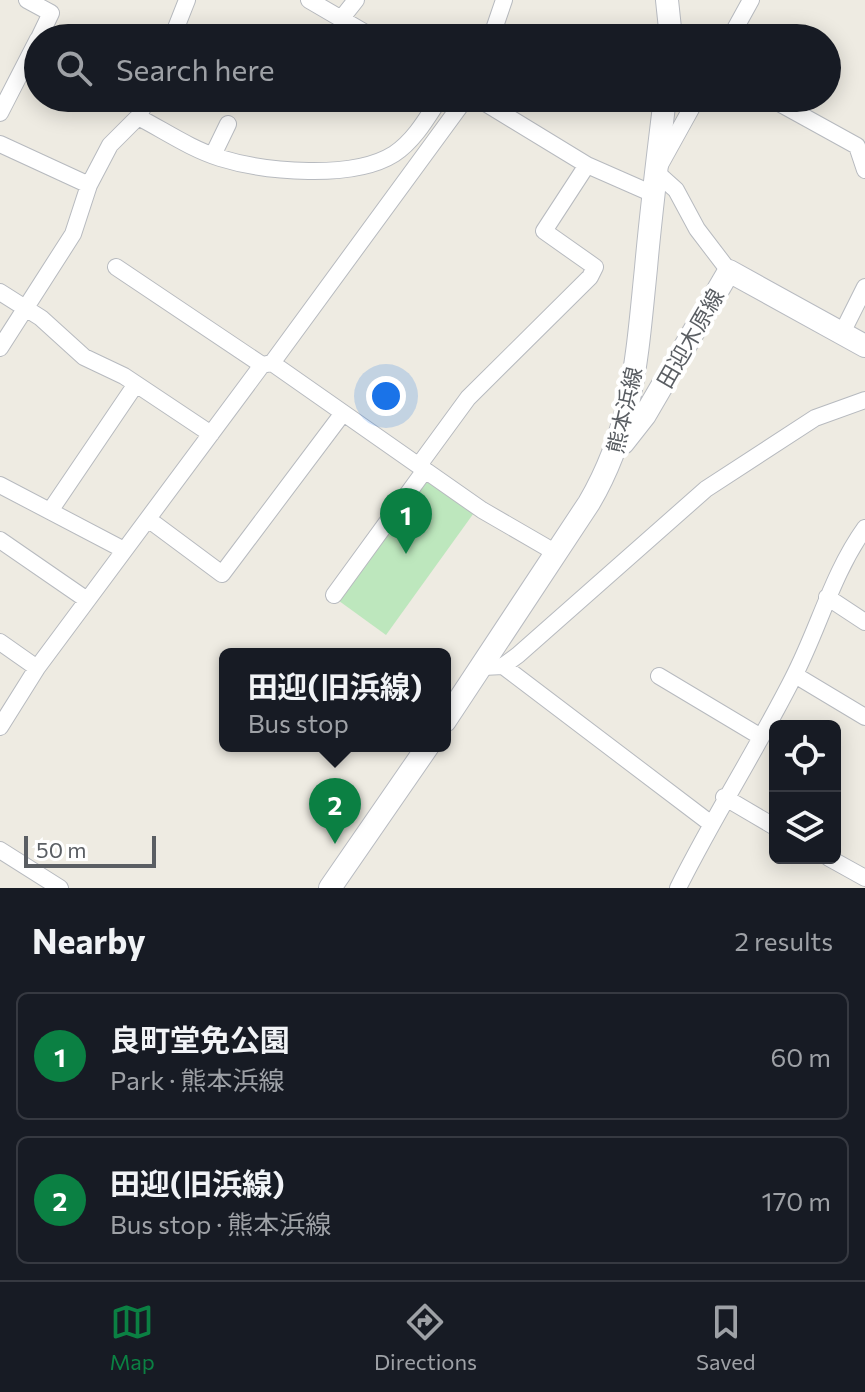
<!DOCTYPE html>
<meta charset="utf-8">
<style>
:root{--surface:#171b24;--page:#20242c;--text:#f1f3f6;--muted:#9ea1a6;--line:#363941;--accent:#0b8043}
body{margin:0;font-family:Commissioner,"Noto Sans JP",sans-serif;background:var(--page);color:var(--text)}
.controls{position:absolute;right:24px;bottom:24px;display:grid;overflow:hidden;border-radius:12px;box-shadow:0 4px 20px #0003}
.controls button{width:72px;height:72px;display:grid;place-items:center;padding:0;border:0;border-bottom:2px solid var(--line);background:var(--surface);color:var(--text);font:40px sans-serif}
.scale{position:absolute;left:24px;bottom:20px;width:132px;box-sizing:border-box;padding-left:8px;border:4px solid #5a5e63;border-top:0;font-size:22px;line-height:28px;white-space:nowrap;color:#5a5e63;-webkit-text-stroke:6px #fff;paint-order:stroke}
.you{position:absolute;left:386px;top:396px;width:28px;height:28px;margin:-20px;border:6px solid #fff;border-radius:50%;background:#1a73e8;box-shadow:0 0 0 12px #1a73e833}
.badge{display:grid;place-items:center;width:52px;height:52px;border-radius:50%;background:var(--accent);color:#fff;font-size:26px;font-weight:700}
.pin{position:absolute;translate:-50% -66px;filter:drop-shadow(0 2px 4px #0008)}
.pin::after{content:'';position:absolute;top:42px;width:28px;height:24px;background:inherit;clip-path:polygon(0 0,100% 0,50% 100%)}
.popup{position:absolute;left:219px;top:648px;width:232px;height:104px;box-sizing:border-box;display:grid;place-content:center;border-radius:12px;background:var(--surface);filter:drop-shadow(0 2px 6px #0005);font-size:26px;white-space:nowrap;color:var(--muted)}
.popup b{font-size:30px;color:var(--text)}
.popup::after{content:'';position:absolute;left:50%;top:100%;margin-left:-16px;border:16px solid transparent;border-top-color:var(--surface)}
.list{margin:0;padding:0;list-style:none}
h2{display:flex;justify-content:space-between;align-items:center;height:104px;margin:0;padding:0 32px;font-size:34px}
h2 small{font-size:26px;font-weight:400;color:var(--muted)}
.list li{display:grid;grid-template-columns:52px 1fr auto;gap:24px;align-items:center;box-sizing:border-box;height:128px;margin:0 16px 16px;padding:0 16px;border:2px solid var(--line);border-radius:12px}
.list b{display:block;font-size:30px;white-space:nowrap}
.list p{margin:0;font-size:26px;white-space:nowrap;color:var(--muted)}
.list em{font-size:26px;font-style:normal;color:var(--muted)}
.icon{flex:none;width:44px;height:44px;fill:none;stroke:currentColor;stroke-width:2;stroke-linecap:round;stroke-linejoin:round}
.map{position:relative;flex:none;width:865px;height:888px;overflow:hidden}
.search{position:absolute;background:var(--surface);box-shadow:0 4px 20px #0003;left:24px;right:24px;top:24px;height:88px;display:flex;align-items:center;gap:20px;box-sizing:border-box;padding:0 28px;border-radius:44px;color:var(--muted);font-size:30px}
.sheet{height:392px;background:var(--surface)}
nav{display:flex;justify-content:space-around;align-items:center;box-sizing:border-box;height:112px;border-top:2px solid var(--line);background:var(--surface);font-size:22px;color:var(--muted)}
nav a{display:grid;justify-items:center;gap:4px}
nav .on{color:var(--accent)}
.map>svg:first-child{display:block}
.green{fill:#bde7bd}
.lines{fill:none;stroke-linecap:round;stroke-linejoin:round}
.minor-casing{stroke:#b7babf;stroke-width:18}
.secondary-casing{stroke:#b8bbc1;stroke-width:24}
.minor{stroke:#fff;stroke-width:16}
.secondary{stroke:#fff;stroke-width:22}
.labels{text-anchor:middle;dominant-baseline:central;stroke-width:8;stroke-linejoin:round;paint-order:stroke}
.street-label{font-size:22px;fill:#5a5e63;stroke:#fff}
</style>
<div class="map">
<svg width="865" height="888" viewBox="0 0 865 888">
<rect width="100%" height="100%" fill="#eeebe2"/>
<path class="green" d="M 425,474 L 476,510 L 386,635 L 335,598 Z"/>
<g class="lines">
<g class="minor-casing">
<path id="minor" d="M 27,0 L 51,13 L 39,38
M 309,0 L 374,38
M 341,19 L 356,0
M 172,38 L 187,0
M 491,38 L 504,0
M 730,38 L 751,0
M 466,98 L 272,363 L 482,510 L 558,554
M 477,98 L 587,165 L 653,194
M 697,98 L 656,172 L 676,190 L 697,229 L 729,271
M 770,98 L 857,146 L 865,170
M 0,113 L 38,39
M 138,117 C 165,131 191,149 220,158 C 265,172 353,180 394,154 C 414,141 427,118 440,98
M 0,144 L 89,185
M 213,155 L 228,124
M 116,267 L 262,365
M 0,292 L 41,318 L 84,357 L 124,376 L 211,434
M 843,331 L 865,287
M 0,348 L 73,234 L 89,185 L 110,145 L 138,117 L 148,98
M 419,465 L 468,398 L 590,277 L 595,267 L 544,231 L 587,165
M 0,485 L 124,550
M 50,511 L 136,384
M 148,519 L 222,574 L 343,413
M 0,540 L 87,600
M 334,595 L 425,470
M 827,597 L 865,622
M 0,642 L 37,668
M 503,666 L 710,823
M 483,667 L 503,666 L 518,655 L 706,489 L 815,418 L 865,400
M 795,675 L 865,717
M 659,676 L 761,737
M 0,727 L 37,668 L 262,365 L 272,363
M 724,797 L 775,827
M 0,850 L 60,888
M 829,858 L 865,878
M 678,888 C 714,816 757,749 793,678 C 819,628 832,574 865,528"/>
</g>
<g class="secondary-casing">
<path id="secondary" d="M 667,0 L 671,38
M 623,443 L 645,415 L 729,271 L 865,346
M 445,721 L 589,503 C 634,426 637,355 646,268 C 651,211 658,155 665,98
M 330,888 L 428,746"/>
</g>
<use href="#minor" class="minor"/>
<use href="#secondary" class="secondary"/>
</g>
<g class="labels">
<g class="street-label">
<text transform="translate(690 338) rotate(-60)">田迎木原線</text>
<text transform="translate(624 410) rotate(-77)">熊本浜線</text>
</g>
</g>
</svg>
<div class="controls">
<button><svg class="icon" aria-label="locate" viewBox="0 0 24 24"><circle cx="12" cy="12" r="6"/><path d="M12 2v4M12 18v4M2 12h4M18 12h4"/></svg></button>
<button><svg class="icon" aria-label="layers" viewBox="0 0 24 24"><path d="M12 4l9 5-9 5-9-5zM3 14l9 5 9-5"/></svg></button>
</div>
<div class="scale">50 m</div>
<div class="you"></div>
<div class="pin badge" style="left:406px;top:554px">1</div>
<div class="pin badge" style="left:335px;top:844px">2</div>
<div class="popup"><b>田迎(旧浜線)</b>Bus stop</div>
<div class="search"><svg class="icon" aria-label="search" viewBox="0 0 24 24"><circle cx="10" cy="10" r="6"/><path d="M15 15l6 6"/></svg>Search here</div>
</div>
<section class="sheet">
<h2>Nearby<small>2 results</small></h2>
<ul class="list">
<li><span class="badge">1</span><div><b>良町堂免公園</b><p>Park · 熊本浜線</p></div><em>60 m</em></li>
<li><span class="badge">2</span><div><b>田迎(旧浜線)</b><p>Bus stop · 熊本浜線</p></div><em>170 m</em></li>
</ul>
</section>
<nav>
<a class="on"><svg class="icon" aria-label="map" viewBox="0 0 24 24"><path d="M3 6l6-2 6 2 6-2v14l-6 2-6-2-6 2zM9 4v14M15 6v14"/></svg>Map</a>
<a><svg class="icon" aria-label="directions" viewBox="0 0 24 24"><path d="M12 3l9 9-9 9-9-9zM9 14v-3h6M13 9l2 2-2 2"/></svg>Directions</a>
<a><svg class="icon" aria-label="saved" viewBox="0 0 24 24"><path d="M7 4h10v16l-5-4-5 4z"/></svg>Saved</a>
</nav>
